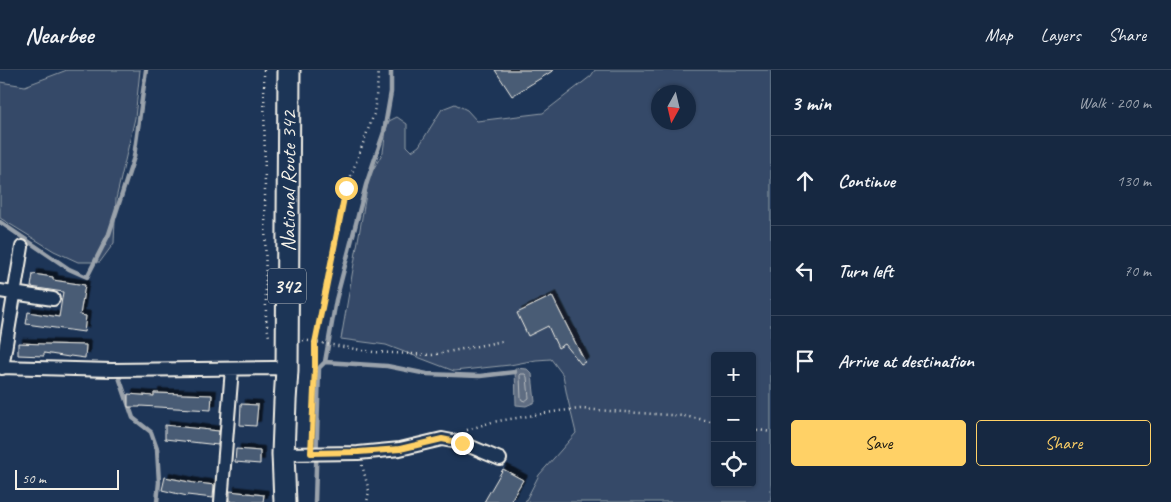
<!DOCTYPE html>
<meta charset="utf-8">
<style>
:root{--surface:#162841;--page:#1f3048;--text:#f1f3f6;--muted:#9ea6b1;--line:#35445a;--accent:#ffd166}
body{margin:0;font-family:Caveat,sans-serif;background:var(--page);color:var(--text)}
.controls{position:absolute;right:15px;bottom:15px;display:grid;overflow:hidden;border-radius:5px;box-shadow:0 1px 4px #0004}
.controls button{width:45px;height:45px;display:grid;place-items:center;padding:0;border:0;border-bottom:1px solid var(--line);background:var(--surface);color:var(--text);font:25px sans-serif}
.compass{position:absolute;left:651px;top:15px;width:45px;height:45px;border-radius:50%;background:var(--surface);box-shadow:0 1px 4px #0004;rotate:188deg}
.scale{position:absolute;left:15px;bottom:12px;width:104px;box-sizing:border-box;padding-left:5px;border:2px solid #f4f1e8;border-top:0;font-size:14px;line-height:18px;white-space:nowrap;color:#f4f1e8;-webkit-text-stroke:4px #1d3557;paint-order:stroke}
.stop{position:absolute;width:15px;height:15px;margin:-11px;border:4px solid #ffd166;border-radius:50%;background:#fff}
.stop.end{background:#ffd166;border-color:#fff;box-shadow:0 1px 5px #0008}
.list{margin:0;padding:0;list-style:none}
h2{display:flex;justify-content:space-between;align-items:center;height:65px;margin:0;padding:0 20px;font-size:21px}
h2 small{font-size:16px;font-weight:400;color:var(--muted)}
.list li{display:grid;grid-template-columns:32px 1fr auto;gap:15px;align-items:center;box-sizing:border-box;height:90px;padding:0 20px;border-top:1px solid var(--line)}
.list b{display:block;font-size:19px;white-space:nowrap}
.list em{font-size:16px;font-style:normal;color:var(--muted)}
.actions{display:flex;gap:10px;padding:15px 20px}
.actions a{flex:1;padding:11px 0;border:1px solid var(--accent);border-radius:5px;text-align:center;font-size:18px;color:var(--accent)}
.actions .main{background:var(--accent);color:#111}
.icon{flex:none;width:28px;height:28px;fill:none;stroke:currentColor;stroke-width:2;stroke-linecap:round;stroke-linejoin:round}
.map{position:relative;flex:none;width:771px;height:432px;overflow:hidden}
header{display:flex;align-items:center;gap:30px;box-sizing:border-box;height:70px;padding:0 25px;background:var(--surface);border-bottom:1px solid var(--line)}
header strong{font-size:24px}
nav{display:flex;gap:28px;margin-inline-start:auto;font-size:18px}
main{display:flex}
aside{flex:1;background:var(--surface)}
.map>svg:first-child{display:block}
.green{fill:#354a67;stroke:#949ea8;fill-rule:evenodd}
.water{fill:#5e6d82;stroke:#9aa2ab}
.lines{fill:none;stroke-linecap:round;stroke-linejoin:round}
.shore{stroke:#b8bcbf;stroke-width:1}
.stream{stroke:#9aa2ab;stroke-width:4.5}
.building{fill:#485b74;stroke:#f4f1e8;filter:url(#shadow)}
.street-casing{stroke:#f4f1e8;stroke-width:16}
.highway-casing{stroke:#f4f1e8;stroke-width:25}
.path{stroke:#f4f1e8;stroke-width:2.5;stroke-dasharray:1 4;stroke-linecap:butt}
.street{stroke:#1d3557;stroke-width:12}
.highway{stroke:#1d3557;stroke-width:21}
.route{stroke:#ffd166;stroke-width:6}
.labels{text-anchor:middle;dominant-baseline:central;stroke-width:4;stroke-linejoin:round;paint-order:stroke}
.shield{fill:#1d3557;stroke:#b4b9bc;stroke-width:1}
.shield-label{font-size:20px;font-weight:bold;fill:#f4f1e8}
.street-label{font-size:21px;fill:#f4f1e8;stroke:#1d3557}
</style>
<header>
<strong>Nearbee</strong>
<nav><a>Map</a><a>Layers</a><a>Share</a></nav>
</header>
<main>
<div class="map">
<svg width="771" height="432" viewBox="0 0 771 432">
<defs>
<filter id="shadow"><feDropShadow dx="4.5" dy="-4.5" stdDeviation="0" flood-color="#0009"/></filter>
</defs>
<rect width="100%" height="100%" fill="#1d3557"/>
<filter id="ink" filterUnits="userSpaceOnUse"><feTurbulence type="fractalNoise" baseFrequency=".02" numOctaves="2"/><feDisplacementMap in="SourceGraphic" scale="10" xChannelSelector="R" yChannelSelector="G"/><feConvolveMatrix kernelMatrix="1 2 1 2 8 2 1 2 1" color-interpolation-filters="sRGB"/></filter>
<g filter="url(#ink)">
<path class="green" d="M 67,0 L 140,0 L 135,48 L 116,129 L 114,173 L 100,192 L 78,192 L 54,181 L 0,148 L 0,12 L 25,16 Z
M 595,0 L 771,0 L 771,432 L 525,432 L 539,405 L 576,363 L 567,326 L 563,305 L 551,289 L 536,290 L 510,295 L 454,301 L 386,275 L 341,269 L 369,107 L 383,82 L 386,60 L 389,51 L 397,47 L 407,54 L 407,76 L 412,81 L 419,76 L 442,39 L 455,34 L 467,40 L 477,51 L 543,43 L 591,6 ZM 658,22 L 688,22 L 688,52 L 658,52 ZM 715,286 L 752,286 L 752,413 L 715,413 Z"/>
<path class="water" d="M 515,298 L 527,299 L 532,304 L 535,332 L 526,336 L 516,335 Z"/>
<g class="lines">
<path class="shore" d="M 521,304 L 525,304 L 527,307 L 529,328 L 525,331 L 522,330 L 521,328 L 520,306 Z"/>
<path class="stream" d="M 0,152 L 69,199 L 87,207 L 109,164 L 134,87 L 146,0
M 325,292 L 387,296 L 427,304 L 480,306 L 515,302
M 119,307 L 133,348 L 151,362 L 157,379 L 159,412 L 157,432
M 315,432 L 319,298 L 325,292 L 336,230 L 366,115 L 384,62 L 391,22 L 391,0"/>
</g>
<path class="building" d="M 495,0 L 554,0 L 512,26 Z
M 33,204 L 53,207 L 53,210 L 85,215 L 80,245 L 86,246 L 84,262 L 26,254 L 28,242 L 59,247 L 63,222 L 31,217 Z
M 552,226 L 585,292 L 581,294 L 565,274 L 558,278 L 548,256 L 528,266 L 517,243 Z
M 18,273 L 44,274 L 86,275 L 85,288 L 70,286 L 69,287 L 44,283 L 44,286 L 18,285 Z
M 154,323 L 212,325 L 211,340 L 140,336 L 140,337 L 128,337 L 128,324 L 154,326 Z
M 241,334 L 258,335 L 256,356 L 240,355 Z
M 165,355 L 219,361 L 218,375 L 165,369 Z
M 236,379 L 260,381 L 260,394 L 235,392 Z
M 503,399 L 523,410 L 510,432 L 484,432 Z
M 165,407 L 199,414 L 199,413 L 214,415 L 213,428 L 187,425 L 187,426 L 162,420 Z
M 230,421 L 264,425 L 263,432 L 230,432 Z"/>
<g class="lines">
<g class="street-casing">
<path id="street" d="M 0,221 L 53,229
M 0,297 L 112,300 L 274,298 L 287,300
M 2,298 L 22,177
M 283,384 L 358,383 L 400,379 L 442,369 L 462,373 L 500,389
M 221,432 L 232,299"/>
</g>
<g class="highway-casing">
<g id="highway">
<path id="s1" d="M 285,432 L 283,384 L 285,331 L 287,300 L 289,0"/>
</g>
</g>
<path class="path" d="M 264,0 L 266,249 L 269,267
M 303,270 L 373,282 L 432,285 L 503,271
M 752,359 L 771,362
M 467,360 L 492,352 L 559,341 L 581,339 L 684,346 L 715,352
M 312,372 L 315,299 L 315,273 L 346,119 L 374,44 L 379,0
M 362,395 L 369,421 L 367,432"/>
<use href="#street" class="street"/>
<use href="#highway" class="highway"/>
</g>
</g>
<g class="lines" filter="url(#ink)">
<path class="route" d="M 346,118 L 315,273 L 315,298 L 311,383 L 358,382 L 400,379 L 442,369 L 462,373"/>
</g>
<g class="labels">
<rect class="shield" x="268" y="198.5" width="38" height="35" rx="4"/>
<g class="shield-label">
<text x="287" y="216">342</text>
</g>
<g class="street-label">
<text stroke="none"><textPath href="#s1" startOffset="321">National Route 342</textPath></text>
</g>
</g>
</svg>
<div class="controls">
<button>+</button>
<button>−</button>
<button><svg class="icon" aria-label="locate" viewBox="0 0 24 24"><circle cx="12" cy="12" r="6"/><path d="M12 2v4M12 18v4M2 12h4M18 12h4"/></svg></button>
</div>
<svg class="compass" viewBox="-18 -18 36 36"><path d="M0-13l5 13h-10z" fill="#e53935"/><path d="M0 13l5-13h-10z" fill="#9ea6b1"/></svg>
<div class="scale">50 m</div>
<div class="stop" style="left:346px;top:118px"></div>
<div class="stop end" style="left:462px;top:373px"></div>
</div>
<aside>
<h2>3 min<small>Walk · 200 m</small></h2>
<ul class="list">
<li><svg class="icon" aria-label="ahead" viewBox="0 0 24 24"><path d="M12 20V5M6 11l6-6 6 6"/></svg><div><b>Continue</b></div><em>130 m</em></li>
<li><svg class="icon" aria-label="left" viewBox="0 0 24 24"><path d="M17 20v-9H6M10 6l-5 5 5 5"/></svg><div><b>Turn left</b></div><em>70 m</em></li>
<li><svg class="icon" aria-label="arrive" viewBox="0 0 24 24"><path d="M6 21V4h12l-3 4 3 4H6"/></svg><div><b>Arrive at destination</b></div></li>
</ul>
<div class="actions"><a class="main">Save</a><a>Share</a></div>
</aside>
</main>
